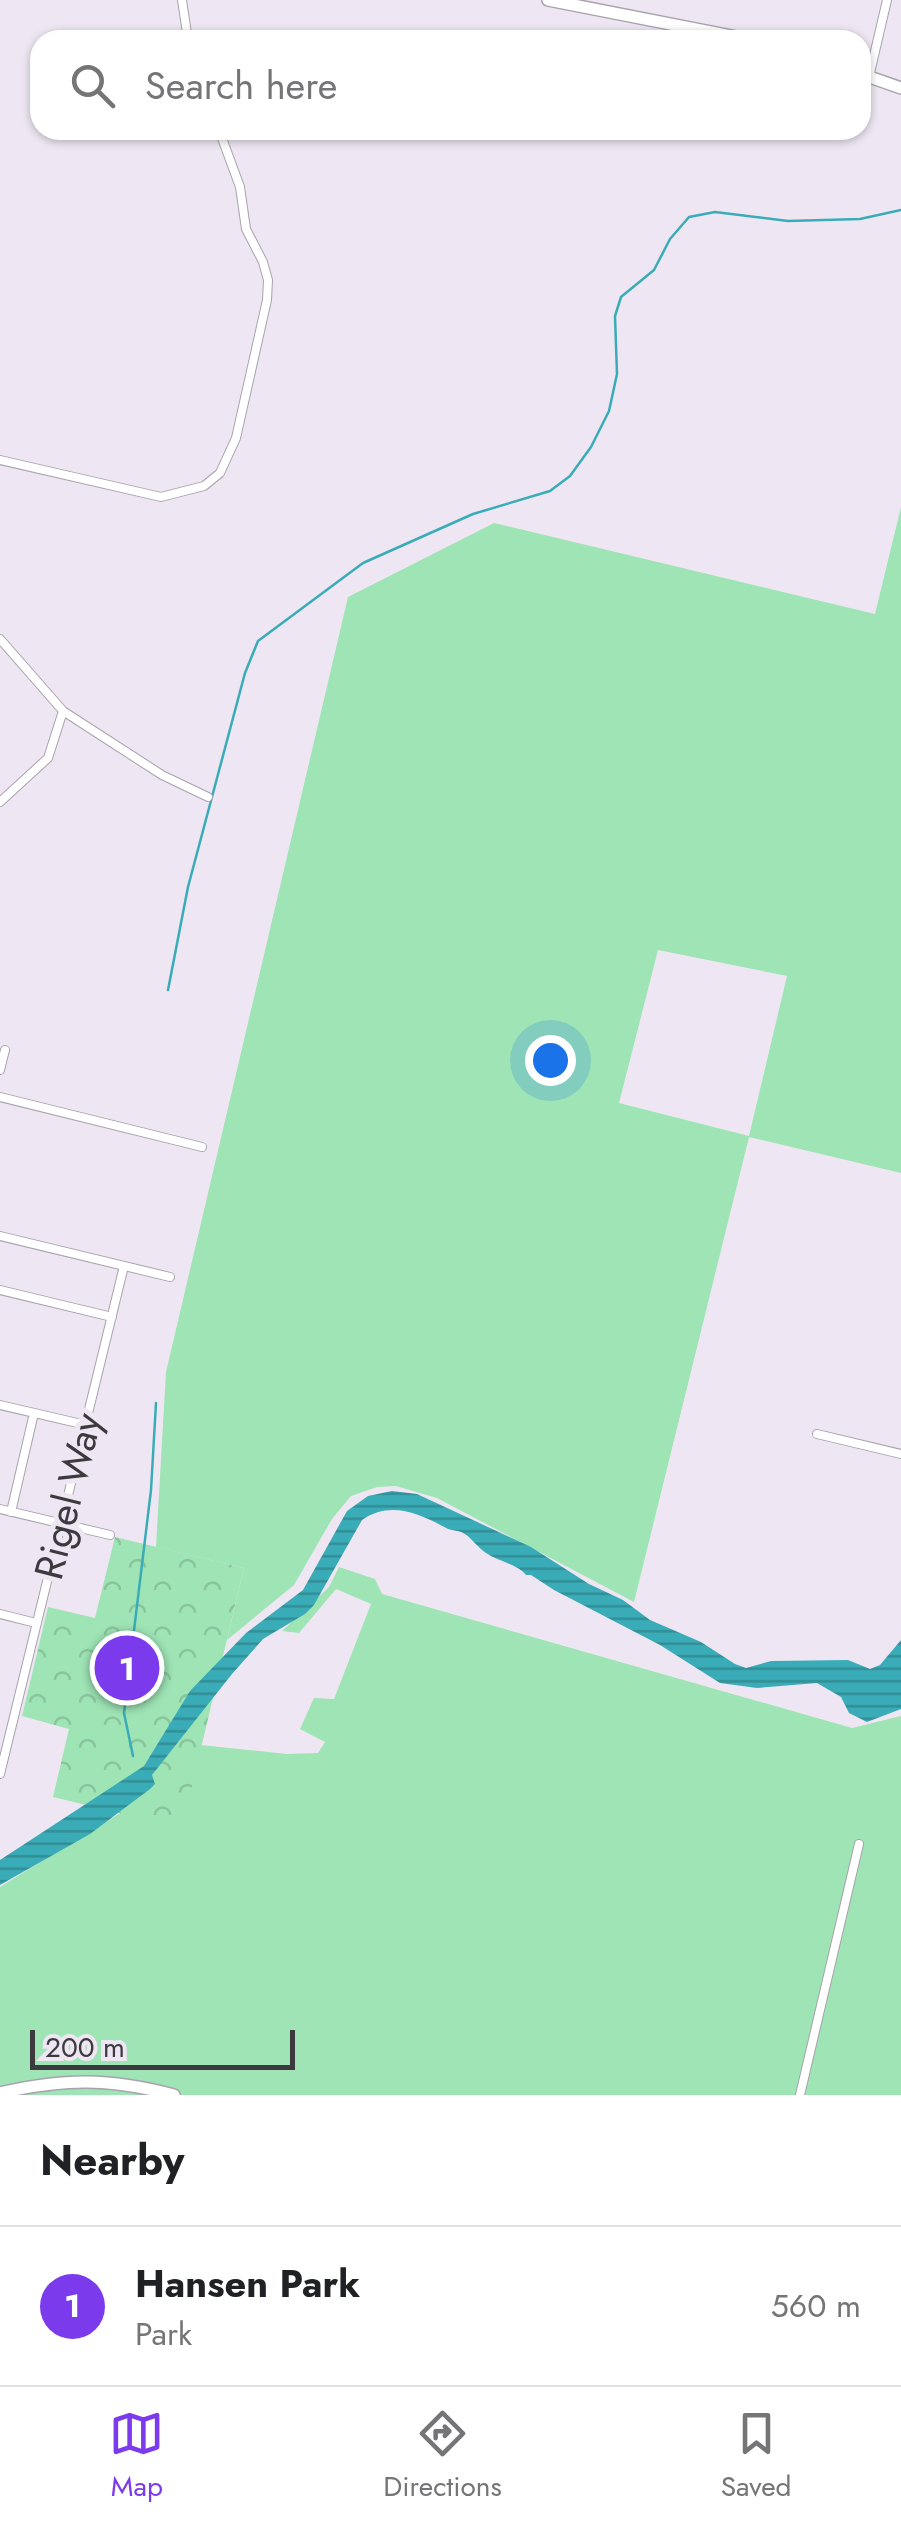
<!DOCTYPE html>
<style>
:root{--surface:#fff;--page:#f6f6f6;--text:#202124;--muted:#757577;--line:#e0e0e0;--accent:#7c3aed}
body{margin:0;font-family:Jost,sans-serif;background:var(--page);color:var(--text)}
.scale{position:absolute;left:30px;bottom:25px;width:265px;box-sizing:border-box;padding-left:10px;border:5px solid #3d3a3f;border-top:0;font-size:28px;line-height:35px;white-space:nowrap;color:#3d3a3f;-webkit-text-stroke:8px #eee7f3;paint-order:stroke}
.you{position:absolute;left:550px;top:1060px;width:35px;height:35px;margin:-25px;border:8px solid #fff;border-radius:50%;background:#1a73e8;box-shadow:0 0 0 15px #1a73e833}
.badge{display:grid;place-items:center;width:65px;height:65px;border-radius:50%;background:var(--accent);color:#fff;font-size:32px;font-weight:700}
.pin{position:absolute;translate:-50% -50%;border:5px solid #fff;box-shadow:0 2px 10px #0006}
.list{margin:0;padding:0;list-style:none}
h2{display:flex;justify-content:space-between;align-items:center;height:130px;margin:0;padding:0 40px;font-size:42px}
h2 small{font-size:32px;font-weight:400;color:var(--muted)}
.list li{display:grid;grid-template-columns:65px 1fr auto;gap:30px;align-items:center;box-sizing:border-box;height:160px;padding:0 40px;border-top:2px solid var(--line)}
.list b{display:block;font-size:38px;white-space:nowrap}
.list p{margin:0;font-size:32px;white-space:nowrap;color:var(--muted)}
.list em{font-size:32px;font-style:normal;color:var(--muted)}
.icon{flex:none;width:55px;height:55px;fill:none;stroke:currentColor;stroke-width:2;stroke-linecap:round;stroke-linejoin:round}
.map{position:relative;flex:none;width:901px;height:2095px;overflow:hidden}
.search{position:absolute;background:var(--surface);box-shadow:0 2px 8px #0004;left:30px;right:30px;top:30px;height:110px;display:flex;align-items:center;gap:25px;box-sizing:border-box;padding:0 35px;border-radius:30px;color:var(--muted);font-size:38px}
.sheet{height:290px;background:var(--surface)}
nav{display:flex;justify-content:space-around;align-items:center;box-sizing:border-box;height:140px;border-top:2px solid var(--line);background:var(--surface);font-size:28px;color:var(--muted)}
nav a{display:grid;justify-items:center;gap:5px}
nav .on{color:var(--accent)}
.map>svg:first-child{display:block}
.green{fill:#9ee4b5;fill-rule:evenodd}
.park{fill:url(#park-crowns)}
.water{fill:url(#water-rules)}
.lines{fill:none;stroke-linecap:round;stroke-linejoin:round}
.stream{stroke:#3aacb7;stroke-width:2.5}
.street-casing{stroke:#a8a2ad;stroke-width:10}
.secondary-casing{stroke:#a8a2ad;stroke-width:14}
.street{stroke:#fff;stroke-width:8}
.secondary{stroke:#fff;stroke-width:11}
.labels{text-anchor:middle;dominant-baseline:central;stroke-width:10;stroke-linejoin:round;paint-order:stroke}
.street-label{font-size:40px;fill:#3d3a3f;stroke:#eee7f3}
</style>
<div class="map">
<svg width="901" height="2095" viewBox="0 0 901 2095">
<defs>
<pattern id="park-crowns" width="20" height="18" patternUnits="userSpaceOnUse" patternTransform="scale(2.5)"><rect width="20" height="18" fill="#9ee4b5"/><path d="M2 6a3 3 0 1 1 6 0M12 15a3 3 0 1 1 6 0" fill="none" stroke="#89c49d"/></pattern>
<pattern id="water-rules" width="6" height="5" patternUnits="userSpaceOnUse" patternTransform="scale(2.5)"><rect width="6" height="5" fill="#3aacb7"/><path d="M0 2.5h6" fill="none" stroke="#328d96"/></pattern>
</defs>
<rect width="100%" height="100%" fill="#eee7f3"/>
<path class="green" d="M 901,507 L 901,1173 L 749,1137 L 634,1602 L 437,1498 L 396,1486 L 377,1487 L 351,1496 L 332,1519 L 294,1585 L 227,1640 L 244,1568 L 156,1547 L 166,1372 L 348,597 L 494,523 L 875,614 ZM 658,950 L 787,976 L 749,1136 L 619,1103 Z
M 339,1567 L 375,1579 L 382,1594 L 852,1728 L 901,1716 L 901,2095 L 0,2095 L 0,1887 L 148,1796 L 181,1743 L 287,1754 L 318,1753 L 325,1742 L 300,1729 L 314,1698 L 334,1699 L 371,1604 L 336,1589 L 299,1633 L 282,1631 L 329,1587 Z"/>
<path class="park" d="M 115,1537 L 244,1568 L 182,1828 L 53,1797 L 69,1729 L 22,1716 L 48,1607 L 95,1618 Z"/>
<path class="water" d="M 392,1491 L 417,1494 L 531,1547 L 589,1584 L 623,1600 L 650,1620 L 701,1642 L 735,1664 L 746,1668 L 771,1661 L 848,1660 L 870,1669 L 880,1665 L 901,1640 L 901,1709 L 867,1722 L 849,1713 L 841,1697 L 817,1683 L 757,1688 L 720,1683 L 660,1645 L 554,1590 L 531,1575 L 526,1575 C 517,1564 498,1561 486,1553 C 478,1548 471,1537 463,1533 C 458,1530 453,1531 448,1529 C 420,1514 391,1500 362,1520 L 314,1605 L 305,1614 L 263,1639 L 232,1674 L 152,1775 L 155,1784 L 150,1789 L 90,1834 L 0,1885 L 0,1860 L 144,1766 L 190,1691 L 246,1633 L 303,1590 L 347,1511 L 368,1496 Z"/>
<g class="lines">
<path class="stream" d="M 168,990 L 188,887 L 245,673 L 258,641 L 363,563 L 473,514 L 550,491 L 570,476 L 591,447 L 609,411 L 617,374 L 615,316 L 621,297 L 654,270 L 670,239 L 689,217 L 715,212 L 788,221 L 860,219 L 901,210
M 133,1756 L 124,1713 L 151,1490 L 156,1403"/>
<g class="street-casing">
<path id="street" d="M 182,0 L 188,40
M 869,77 L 887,0
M 0,460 L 161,497 L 204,486 L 220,473 L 236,438 L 267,300 L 268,280 L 263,262 L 246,229 L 240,187 L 219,130
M 0,639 L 63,711 L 162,775 L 208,797
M 0,802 L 48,758 L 63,711
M 0,1070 L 5,1050
M 0,1097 L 202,1147
M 0,1236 L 170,1277
M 0,1290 L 112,1317
M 0,1405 L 86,1425
M 817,1434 L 901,1454
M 0,1509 L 110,1535
M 11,1512 L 34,1413
M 0,1614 L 36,1623
M 0,1774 L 124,1266
M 800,2095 L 859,1844"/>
</g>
<g class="secondary-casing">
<path id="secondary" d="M 548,0 L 752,40
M 861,74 L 901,88
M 0,2093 C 65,2078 109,2078 174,2095"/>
</g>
<use href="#street" class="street"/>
<use href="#secondary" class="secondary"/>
</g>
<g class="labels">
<g class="street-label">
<text transform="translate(68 1496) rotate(-76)">Rigel Way</text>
</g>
</g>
</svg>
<div class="scale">200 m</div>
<div class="you"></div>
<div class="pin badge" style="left:127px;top:1668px">1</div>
<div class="search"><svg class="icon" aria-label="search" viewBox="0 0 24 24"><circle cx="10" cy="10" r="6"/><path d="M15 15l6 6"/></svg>Search here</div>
</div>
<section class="sheet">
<h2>Nearby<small></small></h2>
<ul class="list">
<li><span class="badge">1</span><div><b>Hansen Park</b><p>Park</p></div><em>560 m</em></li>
</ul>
</section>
<nav>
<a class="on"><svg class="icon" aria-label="map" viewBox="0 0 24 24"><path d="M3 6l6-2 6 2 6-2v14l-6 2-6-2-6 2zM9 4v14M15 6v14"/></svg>Map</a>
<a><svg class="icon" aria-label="directions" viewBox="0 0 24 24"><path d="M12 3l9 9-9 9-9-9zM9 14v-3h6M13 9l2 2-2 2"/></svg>Directions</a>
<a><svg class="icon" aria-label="saved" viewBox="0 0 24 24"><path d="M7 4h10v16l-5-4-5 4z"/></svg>Saved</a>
</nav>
